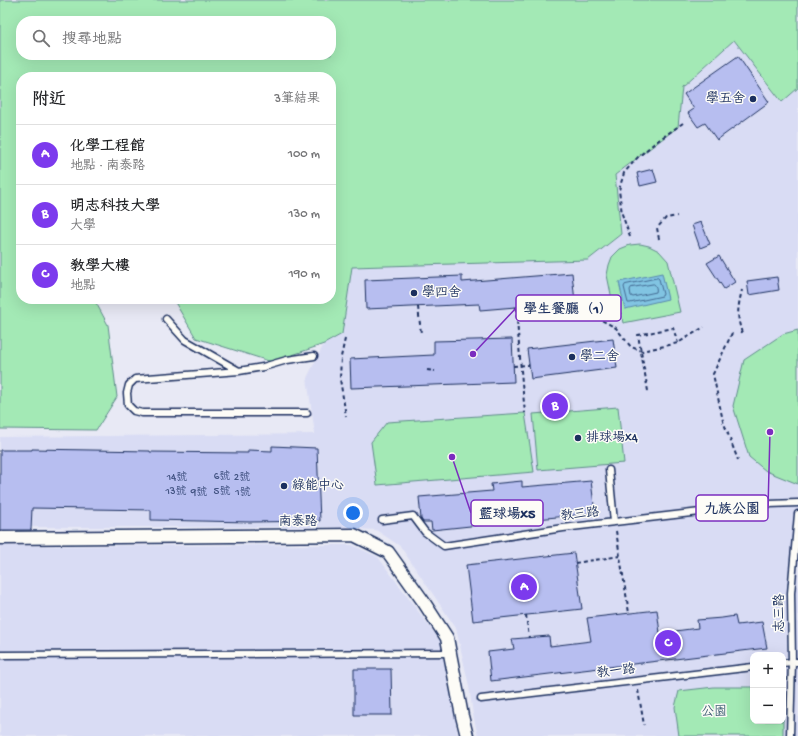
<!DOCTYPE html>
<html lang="zh-TW">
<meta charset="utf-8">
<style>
:root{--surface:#fff;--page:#f2f2f2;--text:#202124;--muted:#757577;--line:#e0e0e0;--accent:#7c3aed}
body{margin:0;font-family:"Gochi Hand","LXGW WenKai TC",sans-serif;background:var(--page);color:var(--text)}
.controls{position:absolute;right:12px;bottom:12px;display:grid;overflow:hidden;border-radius:8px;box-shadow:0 4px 16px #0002}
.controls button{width:36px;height:36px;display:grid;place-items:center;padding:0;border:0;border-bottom:1px solid var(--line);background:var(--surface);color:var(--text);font:20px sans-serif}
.you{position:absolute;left:353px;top:513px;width:14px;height:14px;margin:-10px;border:3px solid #fff;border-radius:50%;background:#1a73e8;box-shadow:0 0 0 6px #1a73e833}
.badge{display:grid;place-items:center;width:26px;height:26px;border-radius:50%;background:var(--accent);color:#fff;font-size:13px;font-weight:700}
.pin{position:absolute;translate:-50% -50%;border:2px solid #fff;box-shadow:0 1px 4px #0006}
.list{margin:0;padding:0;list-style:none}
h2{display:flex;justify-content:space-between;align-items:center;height:52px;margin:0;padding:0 16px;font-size:17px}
h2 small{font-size:13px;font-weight:400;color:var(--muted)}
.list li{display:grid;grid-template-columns:26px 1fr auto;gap:12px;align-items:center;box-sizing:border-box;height:60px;padding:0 16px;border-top:1px solid var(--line)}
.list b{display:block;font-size:15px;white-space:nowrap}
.list p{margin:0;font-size:13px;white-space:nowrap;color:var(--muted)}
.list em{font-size:13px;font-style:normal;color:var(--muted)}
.icon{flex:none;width:22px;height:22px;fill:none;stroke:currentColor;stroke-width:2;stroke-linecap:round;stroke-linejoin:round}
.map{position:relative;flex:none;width:798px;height:736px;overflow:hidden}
.search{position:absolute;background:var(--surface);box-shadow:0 4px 16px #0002;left:16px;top:16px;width:320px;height:44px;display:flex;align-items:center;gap:10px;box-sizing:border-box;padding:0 14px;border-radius:16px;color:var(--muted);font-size:15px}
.panel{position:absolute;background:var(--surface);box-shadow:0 4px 16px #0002;left:16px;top:72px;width:320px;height:232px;border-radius:16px}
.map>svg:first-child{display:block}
.built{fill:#d9dcf4;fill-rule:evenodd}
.green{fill:#a3e9b5;stroke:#5f8c8a;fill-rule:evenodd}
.water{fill:#81c4e2;stroke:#5888ad}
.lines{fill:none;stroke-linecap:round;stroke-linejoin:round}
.shore{stroke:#446b93;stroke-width:1}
.building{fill:#b7bef0;stroke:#1b2f5e}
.lane-casing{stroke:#1b2f5e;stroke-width:9}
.street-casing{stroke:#1b2f5e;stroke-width:15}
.path{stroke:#1b2f5e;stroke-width:2;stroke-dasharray:4 3;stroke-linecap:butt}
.lane{stroke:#fdfcf7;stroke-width:6}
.street{stroke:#fdfcf7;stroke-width:12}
.path-bridge{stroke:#1b2f5e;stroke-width:2;stroke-dasharray:4 3;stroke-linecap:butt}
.poi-dot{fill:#1b2f5e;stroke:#fdfcf7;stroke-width:1.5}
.labels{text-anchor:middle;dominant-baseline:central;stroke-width:3;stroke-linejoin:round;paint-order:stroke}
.number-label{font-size:11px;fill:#425382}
.poi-label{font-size:13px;fill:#1b2f5e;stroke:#fdfcf7;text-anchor:start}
.street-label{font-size:13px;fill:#1b2f5e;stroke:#fdfcf7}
.park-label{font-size:13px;fill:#3d5e74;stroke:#fdfcf7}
.leader{fill:none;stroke:#7b2cbf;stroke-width:1.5}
.callout-dot{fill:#7b2cbf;stroke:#fdfcf7;stroke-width:1.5}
.callout{fill:#fdfcf7;stroke:#7b2cbf;stroke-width:1.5}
.callout-label{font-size:14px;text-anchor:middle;font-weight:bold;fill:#1b2f5e}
</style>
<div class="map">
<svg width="798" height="736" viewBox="0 0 798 736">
<rect width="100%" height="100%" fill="#e8e9f5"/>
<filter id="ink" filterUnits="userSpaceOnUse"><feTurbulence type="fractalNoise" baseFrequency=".025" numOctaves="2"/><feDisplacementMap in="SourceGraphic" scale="8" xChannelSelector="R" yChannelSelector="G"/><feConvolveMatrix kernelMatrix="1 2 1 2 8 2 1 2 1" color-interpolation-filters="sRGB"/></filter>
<g filter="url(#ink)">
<path class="built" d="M 734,40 L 781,102 L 798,88 L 798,736 L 478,736 L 473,714 L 469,686 L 456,628 L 400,546 L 376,530 L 324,527 L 0,527 L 0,437 L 315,434 L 307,378 L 324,344 L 342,334 L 352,267 L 588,260 L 621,234 L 615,175 L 678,127 L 682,87 ZM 753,655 L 783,655 L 783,721 L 753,721 Z
M 352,545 L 378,557 L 441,642 L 444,653 L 458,736 L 0,736 L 0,546 Z"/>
<path class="green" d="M 0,0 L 798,0 L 798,88 L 782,102 L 734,40 L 682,87 L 678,127 L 615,175 L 621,234 L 588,260 L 352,267 L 342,334 L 324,344 L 272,362 L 196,338 L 173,299 L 331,299 L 331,77 L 21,77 L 21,299 L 94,299 L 108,325 L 117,397 L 96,430 L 0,429 ZM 21,21 L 331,21 L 331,55 L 21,55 Z
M 640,244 L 649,246 L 659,251 L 668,261 L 680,312 L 623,323 L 621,313 L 615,314 L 607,275 L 609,265 L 612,257 L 620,249 L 630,245 Z
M 798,330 L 798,484 L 766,471 L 749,457 L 733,406 L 744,360 L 783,334 Z
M 618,407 L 624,463 L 538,470 L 533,414 Z
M 525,413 L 534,472 L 377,485 L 371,442 L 387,422 Z
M 714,687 L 753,687 L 753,721 L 783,721 L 783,710 L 783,736 L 679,736 L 675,707 L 679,691 Z"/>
<path class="water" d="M 662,273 L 668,299 L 625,309 L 619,282 Z"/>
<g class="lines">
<path class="shore" d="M 658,278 L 659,279 L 663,294 L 662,296 L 630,303 L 628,303 L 624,287 L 625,285 Z
M 654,284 C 656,285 657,290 656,292 L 633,297 L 631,296 L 630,290 L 631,288 Z"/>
</g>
<path class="building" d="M 738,56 L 769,102 L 717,140 L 705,123 L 698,127 L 688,113 L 694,109 L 684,94 Z
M 653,169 L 657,182 L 640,186 L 637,173 Z
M 701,222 L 710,244 L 700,248 L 692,225 Z
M 719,256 L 735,282 L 724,289 L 707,263 Z
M 572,273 L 575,302 L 480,310 L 479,304 L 366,309 L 365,280 L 462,276 L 462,282 Z
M 777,277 L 779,290 L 749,295 L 747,281 Z
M 512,339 L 514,382 L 351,388 L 350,359 L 434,355 L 434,341 Z
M 613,339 L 617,368 L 531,379 L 527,349 Z
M 272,446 L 317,448 L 320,521 L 250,522 L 151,520 L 151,510 L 32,508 L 31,530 L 0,530 L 0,450 L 32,450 L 32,449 L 150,451 L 150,452 L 248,453 L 248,450 L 272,451 Z
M 522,481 L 522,487 L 591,481 L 595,513 L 432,530 L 431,522 L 423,522 L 421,519 L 419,497 L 492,491 L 491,484 Z
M 574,553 L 582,609 L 473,621 L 466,565 Z
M 657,610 L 660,633 L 698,628 L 697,620 L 722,618 L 735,616 L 737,625 L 762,622 L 767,648 L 491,681 L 488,652 L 514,649 L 512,639 L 549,636 L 550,646 L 591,641 L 587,618 Z
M 354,669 L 391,669 L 392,715 L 354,715 Z"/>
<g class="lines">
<g class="lane-casing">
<path id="lane" d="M 166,319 L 185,340 L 239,371
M 307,413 L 142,413 L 134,411 L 128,405 L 127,393 L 129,385 L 135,379 L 239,371 L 263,367 L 287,360 L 314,356
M 609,470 L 614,522
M 382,520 L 413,516 L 425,532 L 444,546 L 563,528 L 769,504 L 798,503
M 0,655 L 450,653
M 783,663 L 792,662 L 798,662
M 481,699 L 753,667
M 790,736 L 792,662 L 791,593 L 798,514"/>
</g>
<g class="street-casing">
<path id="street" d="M 0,538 L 354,535 L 388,552 L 423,601 L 447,638 L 462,716 L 467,736"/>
</g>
<path class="path" d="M 630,237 L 622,214 L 619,190 L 624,173 L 639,156 L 656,142 L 683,123
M 659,239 L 657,228 L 666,218 L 677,216
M 418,307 L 421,333
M 516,307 L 522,383 L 525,413
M 596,317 L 616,328 L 631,347 L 642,351 L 678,343 L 704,327
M 732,333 L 713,374 L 723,421 L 738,460
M 742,333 C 736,315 738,307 742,290
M 345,339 L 341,357 L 340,379 L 346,416
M 427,370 L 435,371
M 648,391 L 638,335 L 673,328 L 678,343
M 616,531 L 629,613
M 575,563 L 620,556
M 526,615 L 529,638
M 638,690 L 644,725"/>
<use href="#lane" class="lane"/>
<use href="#street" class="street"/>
<path class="path-bridge" d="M 513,366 L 529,365"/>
</g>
</g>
<g class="poi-dot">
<circle cx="753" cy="99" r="4"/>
<circle cx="414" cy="293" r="4"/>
<circle cx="572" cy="357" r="4"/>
<circle cx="578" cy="438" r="4"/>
<circle cx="284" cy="486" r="4"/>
</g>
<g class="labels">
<g class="number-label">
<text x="222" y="477">6號</text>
<text x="177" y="478">14號</text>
<text x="242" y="478">2號</text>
<text x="176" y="492">13號</text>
<text x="222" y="492">5號</text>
<text x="199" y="493">9號</text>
<text x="243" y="493">1號</text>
</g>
<g class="poi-label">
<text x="745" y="99" text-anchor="end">學五舍</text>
<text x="422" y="293">學四舍</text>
<text x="580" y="357">學二舍</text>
<text x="586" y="438">排球場x4</text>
<text x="292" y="486">綠能中心</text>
</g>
<g class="street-label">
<text transform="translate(580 515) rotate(-7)">教三路</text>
<text x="298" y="522">南泰路</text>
<text transform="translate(780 613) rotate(-90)">志三路</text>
<text transform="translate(616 672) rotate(-7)">教一路</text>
</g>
<g class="park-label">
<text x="714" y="712">公園</text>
</g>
</g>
<path class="leader" d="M473 354L516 308M770 432L768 508M452 457L471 513"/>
<g class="callout-dot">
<circle cx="473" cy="354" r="4"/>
<circle cx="770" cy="432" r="4"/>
<circle cx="452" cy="457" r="4"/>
</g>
<g class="callout">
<rect x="516" y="295" width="105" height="26" rx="4"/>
<rect x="696" y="495" width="72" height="26" rx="4"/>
<rect x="471" y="500" width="72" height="26" rx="4"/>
</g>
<g class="callout-label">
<text x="568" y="313">學生餐廳（1）</text>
<text x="732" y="513">九族公園</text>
<text x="507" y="518">籃球場x5</text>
</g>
</svg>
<div class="controls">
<button>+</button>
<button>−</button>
</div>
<div class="you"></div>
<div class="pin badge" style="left:524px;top:587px">A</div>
<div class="pin badge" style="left:555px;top:406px">B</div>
<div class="pin badge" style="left:668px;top:643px">C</div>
<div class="search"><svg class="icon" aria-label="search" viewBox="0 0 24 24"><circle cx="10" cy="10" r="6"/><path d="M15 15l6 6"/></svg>搜尋地點</div>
<section class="panel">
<h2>附近<small>3筆結果</small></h2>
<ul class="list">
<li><span class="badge">A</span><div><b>化學工程館</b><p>地點 · 南泰路</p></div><em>100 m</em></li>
<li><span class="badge">B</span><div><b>明志科技大學</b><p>大學</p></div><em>130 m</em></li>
<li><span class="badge">C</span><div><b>教學大樓</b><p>地點</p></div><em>190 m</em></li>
</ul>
</section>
</div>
